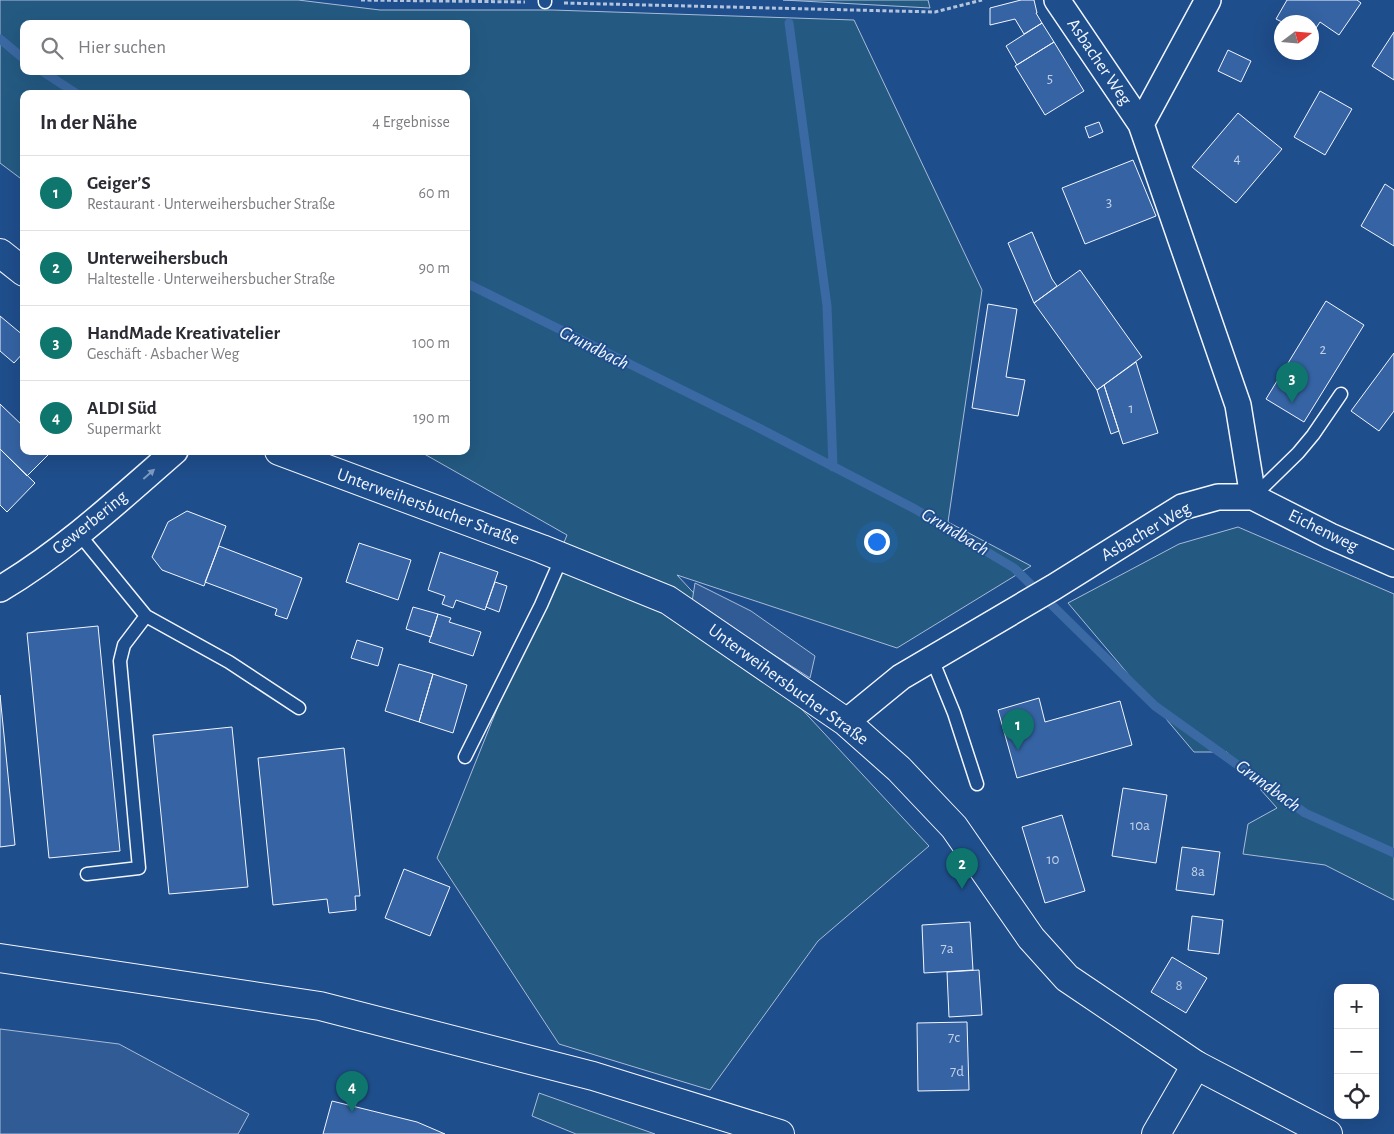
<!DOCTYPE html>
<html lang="de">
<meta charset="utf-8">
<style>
:root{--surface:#fff;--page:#f7f7f7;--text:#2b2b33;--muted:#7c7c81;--line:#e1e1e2;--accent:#0f766e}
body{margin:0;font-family:"Alegreya Sans",sans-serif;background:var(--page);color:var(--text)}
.controls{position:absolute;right:15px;bottom:15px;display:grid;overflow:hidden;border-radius:10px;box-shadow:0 5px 20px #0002}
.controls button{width:45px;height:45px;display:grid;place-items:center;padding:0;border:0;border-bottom:1px solid var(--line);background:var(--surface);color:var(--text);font:25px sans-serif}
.compass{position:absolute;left:1274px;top:15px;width:45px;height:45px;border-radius:50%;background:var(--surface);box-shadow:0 5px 20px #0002;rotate:74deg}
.you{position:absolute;left:876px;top:541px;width:18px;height:18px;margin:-12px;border:4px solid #fff;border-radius:50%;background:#1a73e8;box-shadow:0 0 0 8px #1a73e833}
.badge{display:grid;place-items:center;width:32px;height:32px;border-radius:50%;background:var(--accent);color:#fff;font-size:16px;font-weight:700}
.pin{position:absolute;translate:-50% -41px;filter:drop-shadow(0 1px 2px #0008)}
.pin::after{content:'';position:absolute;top:26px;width:18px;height:15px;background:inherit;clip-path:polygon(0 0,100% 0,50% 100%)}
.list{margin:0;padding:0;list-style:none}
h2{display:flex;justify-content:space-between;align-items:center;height:65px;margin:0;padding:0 20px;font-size:21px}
h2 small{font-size:16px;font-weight:400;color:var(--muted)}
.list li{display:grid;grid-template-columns:32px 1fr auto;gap:15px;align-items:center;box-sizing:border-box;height:75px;padding:0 20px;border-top:1px solid var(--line)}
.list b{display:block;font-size:19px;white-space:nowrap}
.list p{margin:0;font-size:16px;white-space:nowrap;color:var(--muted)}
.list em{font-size:16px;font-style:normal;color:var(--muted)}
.icon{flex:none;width:28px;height:28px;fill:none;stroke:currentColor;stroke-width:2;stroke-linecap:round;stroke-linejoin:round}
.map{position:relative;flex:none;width:1394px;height:1134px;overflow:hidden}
.search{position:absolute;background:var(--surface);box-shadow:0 5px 20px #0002;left:20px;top:20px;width:450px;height:55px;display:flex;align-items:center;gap:12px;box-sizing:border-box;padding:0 18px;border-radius:10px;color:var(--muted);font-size:19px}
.panel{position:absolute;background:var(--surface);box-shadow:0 5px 20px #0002;left:20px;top:90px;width:450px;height:365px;border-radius:10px}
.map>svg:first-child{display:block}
.green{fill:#245a82;stroke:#a8bbd7;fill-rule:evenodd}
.parking{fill:#305b95;stroke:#a8bbd7}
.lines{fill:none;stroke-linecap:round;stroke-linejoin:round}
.stream{stroke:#3b69a3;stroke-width:9}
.building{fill:#3563a3;stroke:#f2f6ff}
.service-casing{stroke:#f2f6ff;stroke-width:15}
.minor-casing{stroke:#f2f6ff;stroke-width:28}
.tertiary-casing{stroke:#f2f6ff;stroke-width:30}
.primary-casing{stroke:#f2f6ff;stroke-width:30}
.path{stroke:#b3c4dc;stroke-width:3;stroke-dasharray:4 2.5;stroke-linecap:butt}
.service{stroke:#1f4e8c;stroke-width:12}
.minor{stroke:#1f4e8c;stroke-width:25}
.tertiary{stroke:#1f4e8c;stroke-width:28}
.primary{stroke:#1f4e8c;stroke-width:28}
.oneway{fill:#7e9ac0}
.labels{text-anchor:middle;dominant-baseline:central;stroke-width:4;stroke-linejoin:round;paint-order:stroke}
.number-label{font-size:15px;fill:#c3d1e8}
.street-label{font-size:18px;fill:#f2f6ff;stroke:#1f4e8c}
.water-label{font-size:19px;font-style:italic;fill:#f2f6ff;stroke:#1f4e8c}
</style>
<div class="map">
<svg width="1394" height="1134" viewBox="0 0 1394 1134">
<rect width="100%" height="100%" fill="#1f4e8c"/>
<path class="green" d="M 0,0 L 298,0 L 380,10 L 552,10 L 854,20 L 982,290 L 948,522 L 1031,566 L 897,648 L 677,575 L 929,846 L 818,941 L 710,1090 L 559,1044 L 437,858 L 567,535 L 419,451 L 466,451 L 466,94 L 24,94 L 24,181 L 0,163 ZM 24,24 L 466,24 L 466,71 L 24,71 Z
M 783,0 L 928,0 L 930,8 Z
M 1238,527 L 1394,594 L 1394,900 L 1325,865 L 1243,854 L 1248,824 L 1277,808 L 1227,752 L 1194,752 L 1068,603 L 1179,544 Z
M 539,1093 L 655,1134 L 576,1134 L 532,1116 Z"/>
<path class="parking" d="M 695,583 L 751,611 L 815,656 L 810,678 L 692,602 Z
M 0,1029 L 119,1044 L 249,1114 L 238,1134 L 0,1134 Z"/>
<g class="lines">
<path class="stream" d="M 789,23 L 827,306 L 833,467
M 0,39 L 24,59
M 42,71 L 77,94
M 466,283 L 755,426 L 915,509 L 1014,568 L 1155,706 L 1305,813 L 1394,853"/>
</g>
<path class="building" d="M 1021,0 L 1034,0 L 1037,13 L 1036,13 L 1042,23 L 1024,34 L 1015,19 L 990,25 L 990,8 Z
M 1287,0 L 1357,0 L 1361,3 L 1339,35 L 1320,22 L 1312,34 L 1312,22 L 1282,22 L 1276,19 Z
M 1042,23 L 1054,42 L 1017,65 L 1006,46 Z
M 1394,32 L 1394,80 L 1372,66 Z
M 1054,42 L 1084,91 L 1045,115 L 1015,66 Z
M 1228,50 L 1251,61 L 1241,82 L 1218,71 Z
M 1320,91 L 1352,109 L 1325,155 L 1294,137 Z
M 1238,113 L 1282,149 L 1236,203 L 1192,167 Z
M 1099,122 L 1103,132 L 1089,138 L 1085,127 Z
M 1133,160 L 1156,216 L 1085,244 L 1062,188 Z
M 1385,184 L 1394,190 L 1394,246 L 1361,226 Z
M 1032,232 L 1052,279 L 1057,286 L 1034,303 L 1008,243 Z
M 1080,270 L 1142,357 L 1097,390 L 1034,303 Z
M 1326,301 L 1364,325 L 1304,422 L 1266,399 Z
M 988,304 L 1017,309 L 1006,377 L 1025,380 L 1018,416 L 972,408 Z
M 0,316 L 24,336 L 24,352 L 14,363 L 0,351 Z
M 1394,353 L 1394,411 L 1379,431 L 1351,411 Z
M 1136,362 L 1158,433 L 1123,444 L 1104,385 Z
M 1104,385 L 1119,431 L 1111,434 L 1097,390 Z
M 0,404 L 24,427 L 24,451 L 48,451 L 50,453 L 27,476 L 0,449 Z
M 0,449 L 35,483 L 7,512 L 0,505 Z
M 187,511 L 226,526 L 204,586 L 162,570 L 152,557 L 168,522 Z
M 359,543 L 411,560 L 398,600 L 346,582 Z
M 219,546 L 302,578 L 287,619 L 275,615 L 277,609 L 205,582 Z
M 440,552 L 498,572 L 485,610 L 456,600 L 453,608 L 442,604 L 445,596 L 428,590 Z
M 495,582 L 507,586 L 499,612 L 486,607 Z
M 413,607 L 438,614 L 431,637 L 406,629 Z
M 438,614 L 451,618 L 449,622 L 481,632 L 473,656 L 429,642 Z
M 98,626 L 120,851 L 49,858 L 27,633 Z
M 357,640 L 383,648 L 378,666 L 351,658 Z
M 399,664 L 433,674 L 419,722 L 385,711 Z
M 433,674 L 467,685 L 453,733 L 419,722 Z
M 0,695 L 15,845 L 0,847 Z
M 1039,698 L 1045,722 L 1120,701 L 1132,745 L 1017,778 L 998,710 Z
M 232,727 L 248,887 L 169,894 L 153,735 Z
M 344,748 L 360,896 L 355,896 L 356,910 L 329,913 L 327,899 L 273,905 L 258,758 Z
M 1123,788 L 1167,795 L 1156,863 L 1112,856 Z
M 1062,815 L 1085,891 L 1045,903 L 1022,827 Z
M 1182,847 L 1220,852 L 1214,895 L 1176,890 Z
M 404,869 L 450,887 L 430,936 L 385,918 Z
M 1192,916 L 1223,920 L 1219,954 L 1188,950 Z
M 970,922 L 973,970 L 924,973 L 922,925 Z
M 1172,957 L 1207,978 L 1186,1013 L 1151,992 Z
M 979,970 L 982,1015 L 949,1017 L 947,972 Z
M 967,1022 L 969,1090 L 918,1091 L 917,1023 Z
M 332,1101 L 417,1122 L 445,1134 L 323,1134 Z"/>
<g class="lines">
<g class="service-casing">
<path id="service" d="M 545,2 L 545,0
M 1253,497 L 1298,453 L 1313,435 L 1341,394
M 79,534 L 146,616 L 229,662 L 299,708
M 932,659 L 954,713 L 977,784
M 465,757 L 541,605 L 562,557
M 87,874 L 139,868 L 120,661 L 124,645 L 146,616"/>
</g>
<g class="minor-casing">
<path id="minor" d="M 1057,0 L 1141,124 L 1238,405 L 1253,497
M 1141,124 L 1208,0
M 0,589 C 64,551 119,500 175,451
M 846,722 L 901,677 L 1054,587 L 1182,507 L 1218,497 L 1253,497 L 1330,536 L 1394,564"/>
</g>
<g class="tertiary-casing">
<path id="tertiary" d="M 0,253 L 24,272
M 279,451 L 542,549 L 668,600 L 846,722 L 899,769 L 954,827 L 1031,938 L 1067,978 L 1196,1065 L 1156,1134"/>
</g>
<g class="primary-casing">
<path id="primary" d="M 0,958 L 320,1006 L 593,1076 L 780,1134
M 1196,1065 L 1328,1134"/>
</g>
<path class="path" d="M 361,0 L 525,2
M 564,3 L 935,12 L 982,0"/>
<use href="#service" class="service"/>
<use href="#minor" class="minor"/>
<use href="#tertiary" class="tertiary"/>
<use href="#primary" class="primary"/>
</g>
<defs><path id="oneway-solid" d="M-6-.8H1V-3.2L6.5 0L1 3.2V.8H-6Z" transform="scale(1.25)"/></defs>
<use class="oneway" href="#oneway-solid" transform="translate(149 474) rotate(-41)"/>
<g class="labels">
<g class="number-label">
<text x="1050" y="78">5</text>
<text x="1237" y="158">4</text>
<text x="1109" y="202">3</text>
<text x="1323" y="349">2</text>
<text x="1131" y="408">1</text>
<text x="1140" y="825">10a</text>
<text x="1053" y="859">10</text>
<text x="1198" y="871">8a</text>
<text x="947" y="948">7a</text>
<text x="1179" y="985">8</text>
<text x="954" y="1037">7c</text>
<text x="957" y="1071">7d</text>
</g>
<g class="street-label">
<text transform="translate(1099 62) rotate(56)">Asbacher Weg</text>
<text transform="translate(428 507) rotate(20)">Unterweihersbucher Straße</text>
<text transform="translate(90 523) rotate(-39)">Gewerbering</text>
<text transform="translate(1323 531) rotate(26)">Eichenweg</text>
<text transform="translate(1146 532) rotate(-30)">Asbacher Weg</text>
<text transform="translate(788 685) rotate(36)">Unterweihersbucher Straße</text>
</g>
<g class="water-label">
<text transform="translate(594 348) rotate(27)">Grundbach</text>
<text transform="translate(955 532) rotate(31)">Grundbach</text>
<text transform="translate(1268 786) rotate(36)">Grundbach</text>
</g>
</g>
</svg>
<div class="controls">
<button>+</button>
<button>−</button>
<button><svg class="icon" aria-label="locate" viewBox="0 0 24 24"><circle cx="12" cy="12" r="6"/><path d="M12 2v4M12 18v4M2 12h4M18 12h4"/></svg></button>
</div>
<svg class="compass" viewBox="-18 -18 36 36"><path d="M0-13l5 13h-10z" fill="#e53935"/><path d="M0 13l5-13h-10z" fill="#7c7c81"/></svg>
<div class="you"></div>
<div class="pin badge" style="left:1018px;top:750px">1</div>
<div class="pin badge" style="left:962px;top:889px">2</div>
<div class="pin badge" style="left:1292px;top:403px">3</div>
<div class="pin badge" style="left:352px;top:1112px">4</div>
<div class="search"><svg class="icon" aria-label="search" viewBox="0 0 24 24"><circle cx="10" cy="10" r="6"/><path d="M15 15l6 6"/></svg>Hier suchen</div>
<section class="panel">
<h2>In der Nähe<small>4 Ergebnisse</small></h2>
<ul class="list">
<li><span class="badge">1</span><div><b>Geiger’S</b><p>Restaurant · Unterweihersbucher Straße</p></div><em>60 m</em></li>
<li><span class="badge">2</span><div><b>Unterweihersbuch</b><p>Haltestelle · Unterweihersbucher Straße</p></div><em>90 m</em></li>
<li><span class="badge">3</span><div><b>HandMade Kreativatelier</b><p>Geschäft · Asbacher Weg</p></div><em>100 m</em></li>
<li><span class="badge">4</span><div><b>ALDI Süd</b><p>Supermarkt</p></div><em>190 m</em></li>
</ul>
</section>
</div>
